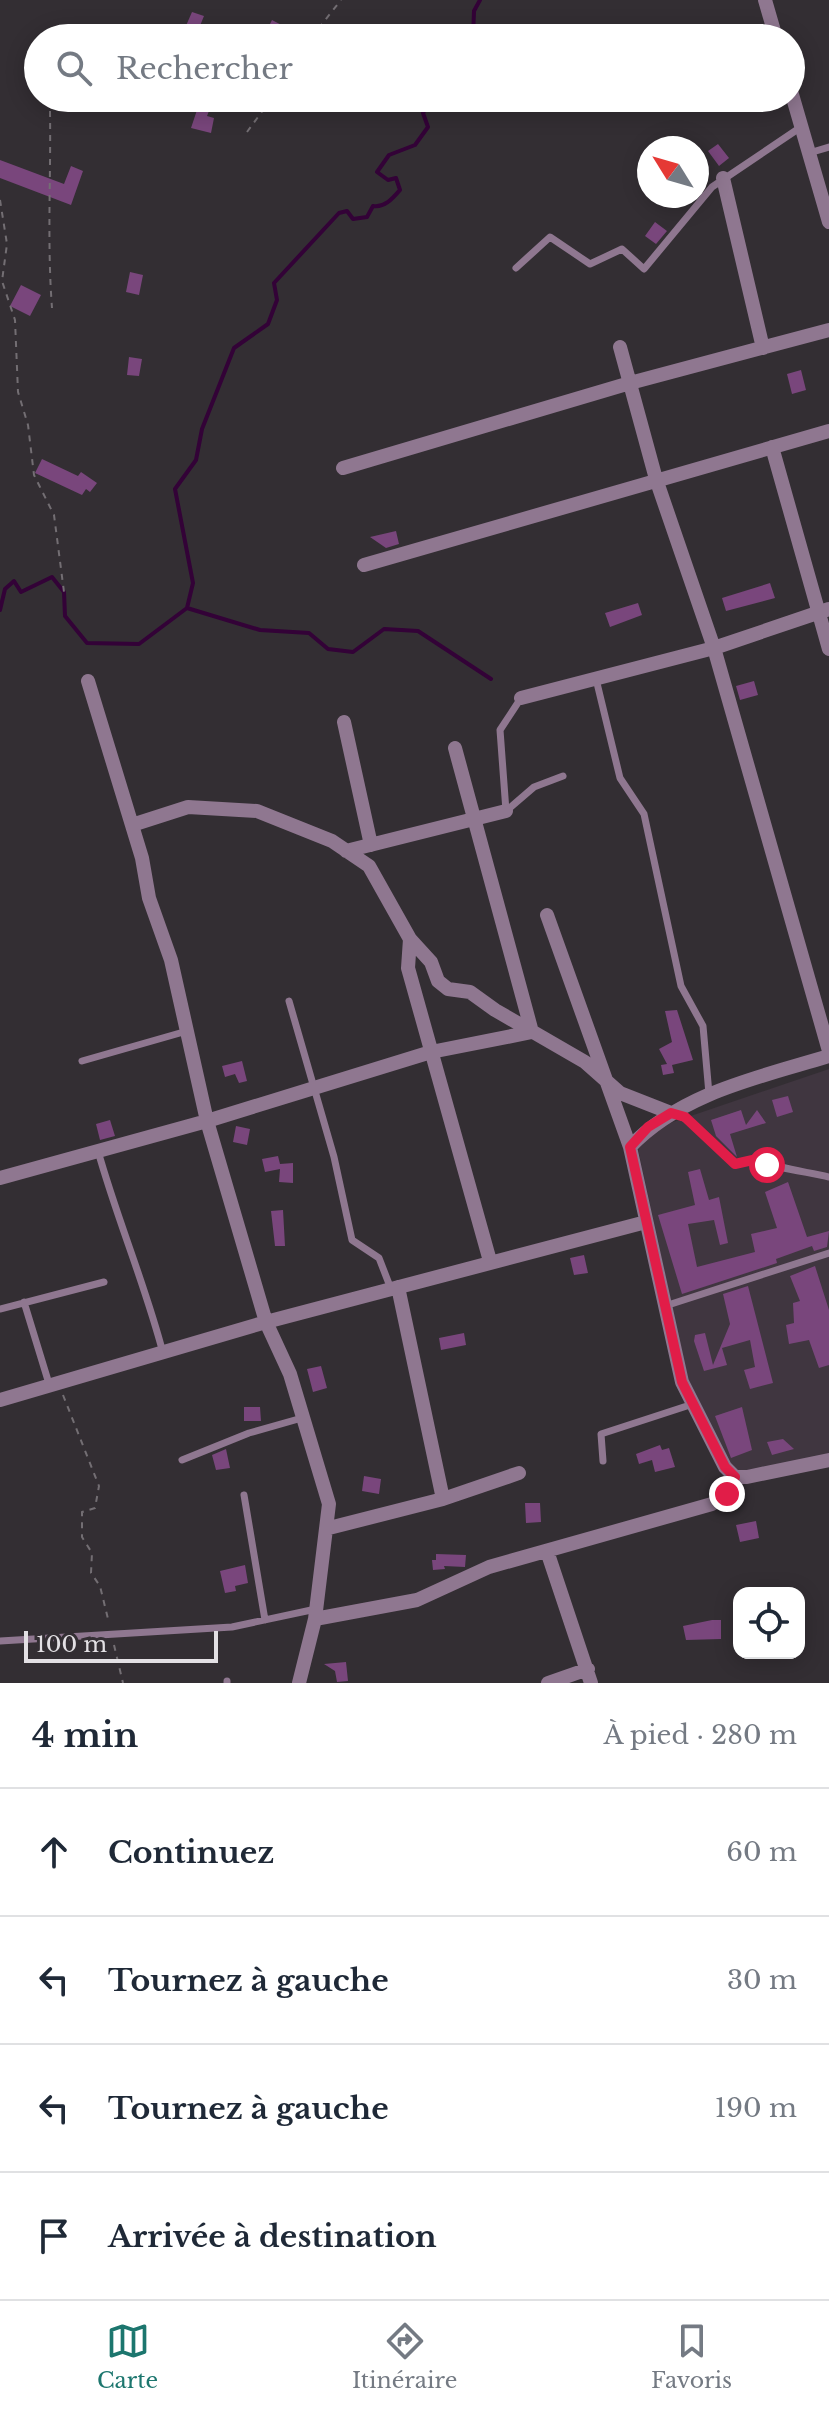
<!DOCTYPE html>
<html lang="fr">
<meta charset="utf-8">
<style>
:root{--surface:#fff;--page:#f6f6f7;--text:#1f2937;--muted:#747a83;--line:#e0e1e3;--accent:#1c766e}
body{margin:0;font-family:"Libre Baskerville",serif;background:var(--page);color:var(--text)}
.controls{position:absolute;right:24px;bottom:24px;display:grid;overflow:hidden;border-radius:16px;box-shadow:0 4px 20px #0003}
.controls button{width:72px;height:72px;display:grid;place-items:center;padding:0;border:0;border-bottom:2px solid var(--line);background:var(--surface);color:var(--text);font:40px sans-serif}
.compass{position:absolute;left:637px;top:136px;width:72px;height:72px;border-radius:50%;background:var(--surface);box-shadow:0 4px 20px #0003;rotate:307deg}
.scale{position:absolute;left:24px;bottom:20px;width:194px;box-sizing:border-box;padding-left:8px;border:4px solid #e3e0e4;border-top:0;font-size:22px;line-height:28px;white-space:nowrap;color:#e3e0e4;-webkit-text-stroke:6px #332e33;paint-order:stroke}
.stop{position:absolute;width:24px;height:24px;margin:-18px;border:6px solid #e11d48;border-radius:50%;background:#fff}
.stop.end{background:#e11d48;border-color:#fff;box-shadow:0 2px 8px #0008}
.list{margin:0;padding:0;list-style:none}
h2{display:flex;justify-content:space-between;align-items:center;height:104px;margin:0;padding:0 32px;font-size:34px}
h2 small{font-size:26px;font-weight:400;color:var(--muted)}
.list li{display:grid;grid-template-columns:52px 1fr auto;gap:24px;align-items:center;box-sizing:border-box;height:128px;padding:0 32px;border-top:2px solid var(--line)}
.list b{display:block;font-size:30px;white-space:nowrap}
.list em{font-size:26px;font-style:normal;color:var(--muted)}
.icon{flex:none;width:44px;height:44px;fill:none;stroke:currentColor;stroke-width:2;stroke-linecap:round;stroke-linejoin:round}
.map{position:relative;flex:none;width:829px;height:1683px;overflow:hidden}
.search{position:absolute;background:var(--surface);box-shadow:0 4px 20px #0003;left:24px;right:24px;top:24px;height:88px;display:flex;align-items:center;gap:20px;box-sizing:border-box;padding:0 28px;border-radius:44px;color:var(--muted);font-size:30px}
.sheet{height:616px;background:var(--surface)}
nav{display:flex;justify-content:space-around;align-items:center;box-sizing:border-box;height:112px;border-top:2px solid var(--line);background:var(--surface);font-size:22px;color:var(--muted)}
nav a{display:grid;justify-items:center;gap:4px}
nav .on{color:var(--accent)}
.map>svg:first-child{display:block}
.built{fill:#403640}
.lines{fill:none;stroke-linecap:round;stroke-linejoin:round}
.stream{stroke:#330237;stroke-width:4}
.building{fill:#79467c}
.path{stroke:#736e73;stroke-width:2;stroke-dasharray:6 6;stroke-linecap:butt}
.service{stroke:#8f7790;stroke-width:7}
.minor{stroke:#8f7790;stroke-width:14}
.route{stroke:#e11d48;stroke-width:10}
</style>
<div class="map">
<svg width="829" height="1683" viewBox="0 0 829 1683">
<rect width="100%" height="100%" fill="#332e33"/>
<path class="built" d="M 829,1069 L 829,1455 L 735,1474 L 689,1385 L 635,1135 Z"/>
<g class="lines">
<path class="stream" d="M 473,38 L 474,11 L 480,0
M 187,608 L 260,630 L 309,633 L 328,649 L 353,652 L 384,629 L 418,631 L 491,679
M 0,610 L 5,589 L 14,581 L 21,592 L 52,577 L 64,592 L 65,616 L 87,643 L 139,644 L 187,608 L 193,583 L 175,489 L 196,460 L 202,429 L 234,348 L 268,324 L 277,300 L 274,283 L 339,213 L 347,211 L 353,219 L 367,217 L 373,206 C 385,208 393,198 400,190 L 396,178 L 388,180 L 377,172 L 389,155 L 415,145 L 428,127 L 423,113 L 432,98"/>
</g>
<path class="building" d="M 192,12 L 204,16 L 197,33 L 185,28 Z
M 272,20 L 293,31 L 289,38 L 263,38 Z
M 201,98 L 214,98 L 207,116 L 214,118 L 211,133 L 191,128 Z
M 718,144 L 729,158 L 719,166 L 708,151 Z
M 0,160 L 64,184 L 71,166 L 83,171 L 71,205 L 0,178 Z
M 655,222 L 667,231 L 656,244 L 645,236 Z
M 130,272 L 143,275 L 139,295 L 126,292 Z
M 21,285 L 41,295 L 30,316 L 10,306 Z
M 129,357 L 142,359 L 139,376 L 127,375 Z
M 801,370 L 806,390 L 792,394 L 787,374 Z
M 42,459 L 78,476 L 81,472 L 97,483 L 90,492 L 86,489 L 82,495 L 35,473 Z
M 396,531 L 399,544 L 386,548 L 370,537 Z
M 770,583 L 775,598 L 726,611 L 722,598 Z
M 638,603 L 642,615 L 610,627 L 605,613 Z
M 754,681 L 758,695 L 740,700 L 736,686 Z
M 677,1010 L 693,1060 L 672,1065 L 674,1073 L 663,1075 L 661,1065 L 667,1064 L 659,1049 L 672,1042 L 665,1011 Z
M 242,1061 L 247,1081 L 239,1083 L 235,1074 L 225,1077 L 222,1066 Z
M 788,1096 L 793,1112 L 777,1117 L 772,1100 Z
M 741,1110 L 746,1125 L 757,1110 L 766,1123 L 730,1134 L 737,1157 L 716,1136 L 711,1120 Z
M 110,1120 L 115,1136 L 100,1140 L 96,1124 Z
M 236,1126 L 250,1129 L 247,1145 L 233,1142 Z
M 278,1156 L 280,1164 L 293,1163 L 293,1183 L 279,1182 L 280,1169 L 265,1172 L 262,1159 Z
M 700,1169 L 709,1200 L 719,1197 L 728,1243 L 720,1245 L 714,1220 L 688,1224 L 697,1267 L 755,1252 L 751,1234 L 777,1228 L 765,1192 L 788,1182 L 807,1237 L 829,1231 L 827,1247 L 814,1251 L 812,1246 L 776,1259 L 777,1263 L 682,1294 L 658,1215 L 695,1205 L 688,1172 Z
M 283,1210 L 285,1246 L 275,1246 L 271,1211 Z
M 584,1255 L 588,1273 L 574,1275 L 570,1258 Z
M 815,1266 L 829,1310 L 829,1365 L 819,1368 L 809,1340 L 789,1344 L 786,1325 L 794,1323 L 793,1303 L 800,1301 L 790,1276 Z
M 748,1286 L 773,1383 L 750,1389 L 744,1370 L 755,1367 L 750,1340 L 722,1348 L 727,1365 L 704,1371 L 694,1341 L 695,1335 L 705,1333 L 713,1365 L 730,1324 L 723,1294 Z
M 464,1333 L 466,1345 L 441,1350 L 439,1338 Z
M 321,1366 L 327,1388 L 313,1392 L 307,1369 Z
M 244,1407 L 260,1407 L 261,1421 L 244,1421 Z
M 742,1407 L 752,1450 L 731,1458 L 715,1416 Z
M 783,1439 L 794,1449 L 772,1455 L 767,1442 Z
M 660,1445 L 662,1450 L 669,1448 L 675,1467 L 655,1472 L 652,1460 L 639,1464 L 636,1454 Z
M 226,1449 L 230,1468 L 216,1470 L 212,1455 Z
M 364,1476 L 381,1479 L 379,1494 L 362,1491 Z
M 525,1503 L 540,1503 L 541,1522 L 526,1523 Z
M 756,1521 L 759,1538 L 740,1542 L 736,1525 Z
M 436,1554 L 466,1555 L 465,1567 L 444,1566 L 445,1569 L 433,1570 L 432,1560 L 436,1560 Z
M 245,1565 L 248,1583 L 235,1586 L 236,1591 L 225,1593 L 220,1571 Z
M 712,1620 L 721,1620 L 721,1639 L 686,1640 L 683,1626 Z
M 346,1662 L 348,1681 L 337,1682 L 335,1671 L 324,1664 Z"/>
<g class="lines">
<path class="path" d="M 311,38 L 341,0
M 50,111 C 51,177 47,242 52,308
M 247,132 L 272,98
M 0,200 L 7,244 L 2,281 L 15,320 L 18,392 L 28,425 L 34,475 L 54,515 L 64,592
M 63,1395 L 99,1486 L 95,1508 L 82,1512 L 82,1537 L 92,1553 L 91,1573 L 100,1586 L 109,1623
M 114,1645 L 123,1683"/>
<path class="service" d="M 809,153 L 829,147
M 516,268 L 550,237 L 590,264 L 622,249 L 644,269 L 712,187 L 801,127
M 596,679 L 620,778 L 644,814 L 681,986 L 703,1026 L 709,1094
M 506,811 L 500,730 L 521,698
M 506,811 L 534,787 L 563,776
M 289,1001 L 334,1157 L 352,1240 L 379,1258 L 391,1289
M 82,1061 L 187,1031
M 674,1114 C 700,1122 714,1148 735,1164 L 757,1159 C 772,1168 809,1172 829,1177
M 98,1151 C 117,1219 145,1284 163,1353
M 24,1302 L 50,1387
M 665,1306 L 829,1253
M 0,1309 L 104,1282
M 182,1460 L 249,1433 L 302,1418
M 603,1461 L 601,1434 L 693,1404
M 244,1495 L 265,1620
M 0,1641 L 232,1627 L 316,1609
M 227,1681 L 227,1683"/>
<path class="minor" d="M 765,0 L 776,38
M 791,91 L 829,222
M 723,178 L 763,348
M 620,347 L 656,479 L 714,648 L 829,1051
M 772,447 L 829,649
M 343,468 L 630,383 L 829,330
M 364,565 L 829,431
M 88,681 L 142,858 L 149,898 L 171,960 L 207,1121 L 266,1322 L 290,1374 L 329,1504 L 315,1619 L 299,1683
M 521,698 L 714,648 L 829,609
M 344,722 L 371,845
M 132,825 L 188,807 L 257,811 L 332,841 L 369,866 L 410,939 L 431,962 L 438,981 L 448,989 L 470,992 L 495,1010 L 585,1062 L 620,1093 L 671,1113
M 346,851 L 506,811
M 547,915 L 630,1147 L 682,1382 L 725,1467 L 735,1477 L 747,1477 L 829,1460
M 410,939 L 408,968 L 490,1261
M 630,1147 C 681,1093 760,1077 829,1056
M 0,1178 L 207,1121 L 431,1052 L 532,1032 L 455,748
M 398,1287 L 443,1499
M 0,1400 L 266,1322 L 646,1222
M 329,1528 L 443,1499 L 519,1473
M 547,1551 L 591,1683
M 315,1619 L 417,1600 L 489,1567 L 712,1504 L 727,1494 L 735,1477
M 548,1683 L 588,1669"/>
</g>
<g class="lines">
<path class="route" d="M 727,1494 L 735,1477 L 725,1467 L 682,1382 L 630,1147 L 648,1127 L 671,1113 L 685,1117 L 735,1164 L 757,1159 L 767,1165"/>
</g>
</svg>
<div class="controls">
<button><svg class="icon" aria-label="locate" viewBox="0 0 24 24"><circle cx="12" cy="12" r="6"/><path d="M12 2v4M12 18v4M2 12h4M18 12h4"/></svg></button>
</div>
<svg class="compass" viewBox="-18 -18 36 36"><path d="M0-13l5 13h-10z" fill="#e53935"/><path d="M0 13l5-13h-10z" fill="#747a83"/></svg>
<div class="scale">100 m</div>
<div class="stop" style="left:767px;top:1165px"></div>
<div class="stop end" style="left:727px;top:1494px"></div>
<div class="search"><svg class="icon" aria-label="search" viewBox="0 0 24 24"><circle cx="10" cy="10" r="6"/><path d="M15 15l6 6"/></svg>Rechercher</div>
</div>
<section class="sheet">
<h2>4 min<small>À pied · 280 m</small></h2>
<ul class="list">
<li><svg class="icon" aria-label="ahead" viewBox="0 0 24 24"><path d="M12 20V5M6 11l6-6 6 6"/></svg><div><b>Continuez</b></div><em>60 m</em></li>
<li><svg class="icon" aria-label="left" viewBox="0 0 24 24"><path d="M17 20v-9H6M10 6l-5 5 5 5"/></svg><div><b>Tournez à gauche</b></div><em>30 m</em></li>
<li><svg class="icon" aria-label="left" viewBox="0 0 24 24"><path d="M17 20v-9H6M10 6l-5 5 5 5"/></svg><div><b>Tournez à gauche</b></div><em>190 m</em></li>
<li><svg class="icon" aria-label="arrive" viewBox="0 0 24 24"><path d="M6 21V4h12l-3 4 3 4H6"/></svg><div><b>Arrivée à destination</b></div></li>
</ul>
</section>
<nav>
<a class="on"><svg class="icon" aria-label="map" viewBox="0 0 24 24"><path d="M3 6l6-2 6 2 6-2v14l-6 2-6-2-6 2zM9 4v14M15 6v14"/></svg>Carte</a>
<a><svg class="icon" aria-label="directions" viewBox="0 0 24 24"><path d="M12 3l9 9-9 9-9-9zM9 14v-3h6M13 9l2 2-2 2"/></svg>Itinéraire</a>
<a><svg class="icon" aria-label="saved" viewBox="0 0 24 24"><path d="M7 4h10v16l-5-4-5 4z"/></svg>Favoris</a>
</nav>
